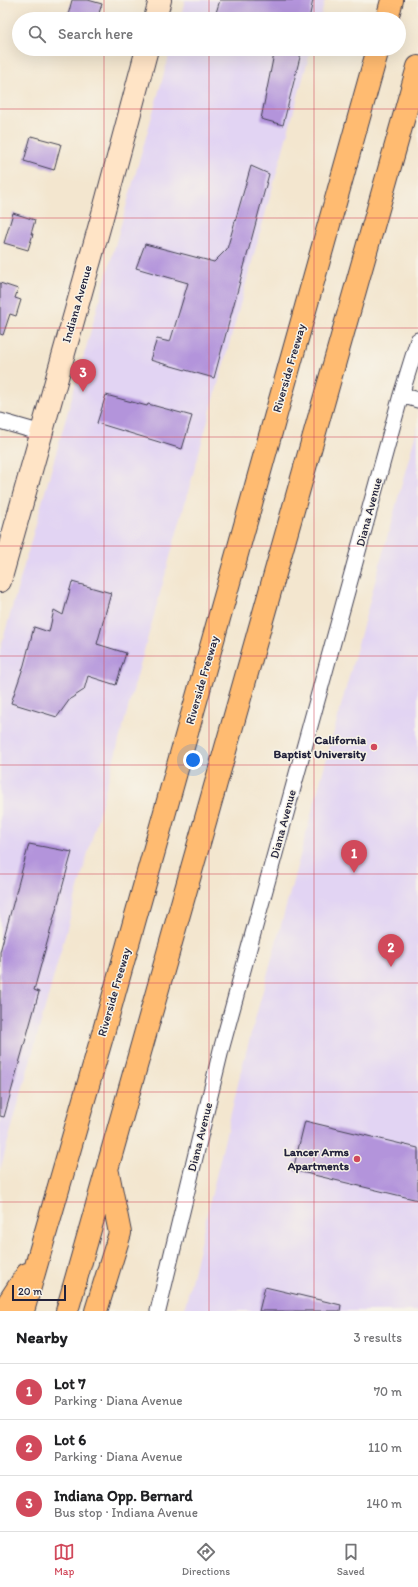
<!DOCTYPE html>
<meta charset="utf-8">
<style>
:root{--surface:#fff;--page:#f2f2f2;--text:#202124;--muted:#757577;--line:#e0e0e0;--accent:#d1495b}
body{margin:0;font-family:Itim,sans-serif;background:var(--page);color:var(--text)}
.scale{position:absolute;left:12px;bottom:10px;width:54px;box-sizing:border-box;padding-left:4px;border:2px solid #22223b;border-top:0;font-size:11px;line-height:14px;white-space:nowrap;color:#22223b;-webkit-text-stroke:3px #f7f3e8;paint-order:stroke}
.you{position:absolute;left:193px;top:760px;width:14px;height:14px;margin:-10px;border:3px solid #fff;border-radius:50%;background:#1a73e8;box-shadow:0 0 0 6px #1a73e833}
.badge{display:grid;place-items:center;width:26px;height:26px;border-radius:50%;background:var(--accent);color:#fff;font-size:13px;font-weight:700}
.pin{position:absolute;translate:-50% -33px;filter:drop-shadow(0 1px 2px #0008)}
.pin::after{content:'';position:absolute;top:21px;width:14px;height:12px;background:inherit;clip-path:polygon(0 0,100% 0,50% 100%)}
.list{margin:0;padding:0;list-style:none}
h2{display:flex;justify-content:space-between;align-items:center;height:52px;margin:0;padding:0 16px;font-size:17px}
h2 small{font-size:13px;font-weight:400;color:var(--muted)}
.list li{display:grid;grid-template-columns:26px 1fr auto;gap:12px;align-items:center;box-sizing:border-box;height:56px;padding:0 16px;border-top:1px solid var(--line)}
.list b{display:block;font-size:15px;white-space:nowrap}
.list p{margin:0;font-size:13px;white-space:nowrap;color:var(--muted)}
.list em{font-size:13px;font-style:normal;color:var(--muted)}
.icon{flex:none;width:22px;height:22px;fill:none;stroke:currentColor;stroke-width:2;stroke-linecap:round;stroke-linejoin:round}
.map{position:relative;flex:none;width:418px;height:1311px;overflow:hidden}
.search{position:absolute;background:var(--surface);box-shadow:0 4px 16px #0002;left:12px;right:12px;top:12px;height:44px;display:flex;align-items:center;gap:10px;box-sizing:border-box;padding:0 14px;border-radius:22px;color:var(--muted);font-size:15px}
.sheet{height:220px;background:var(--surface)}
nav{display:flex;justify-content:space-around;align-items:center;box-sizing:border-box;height:56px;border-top:1px solid var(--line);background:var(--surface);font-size:11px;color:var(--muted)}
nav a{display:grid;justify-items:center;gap:2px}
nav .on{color:var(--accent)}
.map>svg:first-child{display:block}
.built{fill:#e2d4f3}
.building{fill:#b394db}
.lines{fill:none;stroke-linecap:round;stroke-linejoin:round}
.street-casing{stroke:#413f51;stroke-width:17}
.secondary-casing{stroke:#413f51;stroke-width:24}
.highway-casing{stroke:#413f51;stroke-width:24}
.street{stroke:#fff;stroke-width:15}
.secondary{stroke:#ffe4c6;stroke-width:22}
.highway{stroke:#ffbb71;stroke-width:22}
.grid{fill:none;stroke:#d1495b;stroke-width:1;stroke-opacity:0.55}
.poi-dot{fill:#d1495b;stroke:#f7f3e8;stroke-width:1.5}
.labels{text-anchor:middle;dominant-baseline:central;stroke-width:3;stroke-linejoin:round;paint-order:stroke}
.street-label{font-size:12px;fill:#22223b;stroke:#f7f3e8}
.poi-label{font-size:12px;font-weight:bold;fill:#22223b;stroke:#f7f3e8;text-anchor:end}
</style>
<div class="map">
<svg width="418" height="1311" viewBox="0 0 418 1311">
<rect width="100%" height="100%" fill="#f7f3e8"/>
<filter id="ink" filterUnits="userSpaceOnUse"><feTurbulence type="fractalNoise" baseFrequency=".025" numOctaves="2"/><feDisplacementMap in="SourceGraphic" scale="8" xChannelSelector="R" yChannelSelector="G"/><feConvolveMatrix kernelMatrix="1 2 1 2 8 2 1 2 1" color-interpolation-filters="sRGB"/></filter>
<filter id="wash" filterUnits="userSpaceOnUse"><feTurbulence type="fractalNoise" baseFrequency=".012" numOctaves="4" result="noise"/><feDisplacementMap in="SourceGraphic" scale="16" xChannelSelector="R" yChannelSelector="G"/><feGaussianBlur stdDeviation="0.9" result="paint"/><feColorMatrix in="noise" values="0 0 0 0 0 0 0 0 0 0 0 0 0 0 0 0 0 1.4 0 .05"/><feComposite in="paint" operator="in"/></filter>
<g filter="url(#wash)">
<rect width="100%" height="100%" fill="#f3e6cf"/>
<path class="built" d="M 185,0 L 325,0 L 320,19 L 180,19 Z
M 171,49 L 311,49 L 0,1170 L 0,650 Z
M 418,425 L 418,1311 L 184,1311 L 242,1067 Z"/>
<g id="blocks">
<path class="building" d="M 72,0 L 88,0 L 102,4 L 97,19 L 67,19 Z
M 220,0 L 313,0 L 309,19 L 224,19 L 215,16 Z
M 275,49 L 302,49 L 283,125 L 261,119 Z
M 31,136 L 61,144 L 54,170 L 24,161 Z
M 251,166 L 269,174 L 214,378 L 150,360 L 157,339 L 170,342 L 188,283 L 136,268 L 145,244 L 214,262 L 227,249 Z
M 13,213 L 35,220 L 31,234 L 33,234 L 28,250 L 4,243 Z
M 0,283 L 18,289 L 15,298 L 21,300 L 16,316 L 10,314 L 3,335 L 0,334 Z
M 106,395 L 147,406 L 148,404 L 192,416 L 182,449 L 97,423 Z
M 72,582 L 111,593 L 97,644 L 126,653 L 116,685 L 88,676 L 84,690 L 70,699 L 57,717 L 11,703 L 24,665 L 34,627 L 49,632 L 54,610 L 63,615 Z
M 29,844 L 72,852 L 34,990 L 39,992 L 4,1117 L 0,1116 L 0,952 Z
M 305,1121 L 418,1148 L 418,1200 L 293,1170 Z
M 265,1287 L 341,1305 L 340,1311 L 259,1311 Z"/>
</g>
</g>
<g filter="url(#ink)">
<use href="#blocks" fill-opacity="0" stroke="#413f51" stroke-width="1"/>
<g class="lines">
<g class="street-casing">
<path id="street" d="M 401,395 L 418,400
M 0,421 L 42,433
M 158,1311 L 221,1050 L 401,395 L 418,340"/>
</g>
<g class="secondary-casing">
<path id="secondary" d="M 155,19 L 160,0
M 0,581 L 101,221 L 147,49"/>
</g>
<g class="highway-casing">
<path id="highway" d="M 387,19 L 392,0
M 3,1311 L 27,1274
M 23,1311 L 104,1030 L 378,49
M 67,1311 L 418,67
M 96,1311 L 120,1233 L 108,1173"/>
</g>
<use href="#street" class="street"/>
<use href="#secondary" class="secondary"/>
<use href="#highway" class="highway"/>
</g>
</g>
<path class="grid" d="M 104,0 L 104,19M 209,0 L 209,19M 314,0 L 314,19M 104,49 L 104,1311M 209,49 L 209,1311M 314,49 L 314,1311M 0,109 L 418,109M 0,218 L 418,218M 0,328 L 418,328M 0,437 L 418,437M 0,546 L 418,546M 0,656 L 418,656M 0,765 L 418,765M 0,874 L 418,874M 0,983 L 418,983M 0,1092 L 418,1092M 0,1202 L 418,1202"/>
<g class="poi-dot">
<circle cx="374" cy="747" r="4"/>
<circle cx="357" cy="1159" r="4"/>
</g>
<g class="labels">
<g class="street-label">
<text transform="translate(77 304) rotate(-74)">Indiana Avenue</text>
<text transform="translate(289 368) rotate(-74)">Riverside Freeway</text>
<text transform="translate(369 512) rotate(-75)">Diana Avenue</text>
<text transform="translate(202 680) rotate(-74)">Riverside Freeway</text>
<text transform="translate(283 824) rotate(-75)">Diana Avenue</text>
<text transform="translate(114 992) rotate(-74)">Riverside Freeway</text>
<text transform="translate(200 1137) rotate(-76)">Diana Avenue</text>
</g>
<g class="poi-label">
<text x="366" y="740">California<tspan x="366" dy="14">Baptist University</tspan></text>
<text x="349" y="1152">Lancer Arms<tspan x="349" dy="14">Apartments</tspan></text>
</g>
</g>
</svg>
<div class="scale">20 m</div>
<div class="you"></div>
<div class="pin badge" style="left:354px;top:873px">1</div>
<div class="pin badge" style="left:391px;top:967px">2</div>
<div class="pin badge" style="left:83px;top:392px">3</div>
<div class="search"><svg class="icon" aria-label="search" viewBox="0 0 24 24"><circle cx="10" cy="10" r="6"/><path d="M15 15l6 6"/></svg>Search here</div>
</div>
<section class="sheet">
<h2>Nearby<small>3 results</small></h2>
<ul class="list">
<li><span class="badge">1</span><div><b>Lot 7</b><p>Parking · Diana Avenue</p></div><em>70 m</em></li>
<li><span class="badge">2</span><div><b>Lot 6</b><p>Parking · Diana Avenue</p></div><em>110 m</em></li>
<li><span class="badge">3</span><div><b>Indiana Opp. Bernard</b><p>Bus stop · Indiana Avenue</p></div><em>140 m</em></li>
</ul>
</section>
<nav>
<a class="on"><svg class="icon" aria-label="map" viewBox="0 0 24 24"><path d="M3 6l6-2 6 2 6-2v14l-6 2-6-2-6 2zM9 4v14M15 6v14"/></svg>Map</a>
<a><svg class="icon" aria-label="directions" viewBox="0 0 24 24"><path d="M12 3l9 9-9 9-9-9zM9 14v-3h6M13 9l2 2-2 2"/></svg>Directions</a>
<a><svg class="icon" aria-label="saved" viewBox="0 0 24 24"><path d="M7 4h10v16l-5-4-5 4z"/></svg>Saved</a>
</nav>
